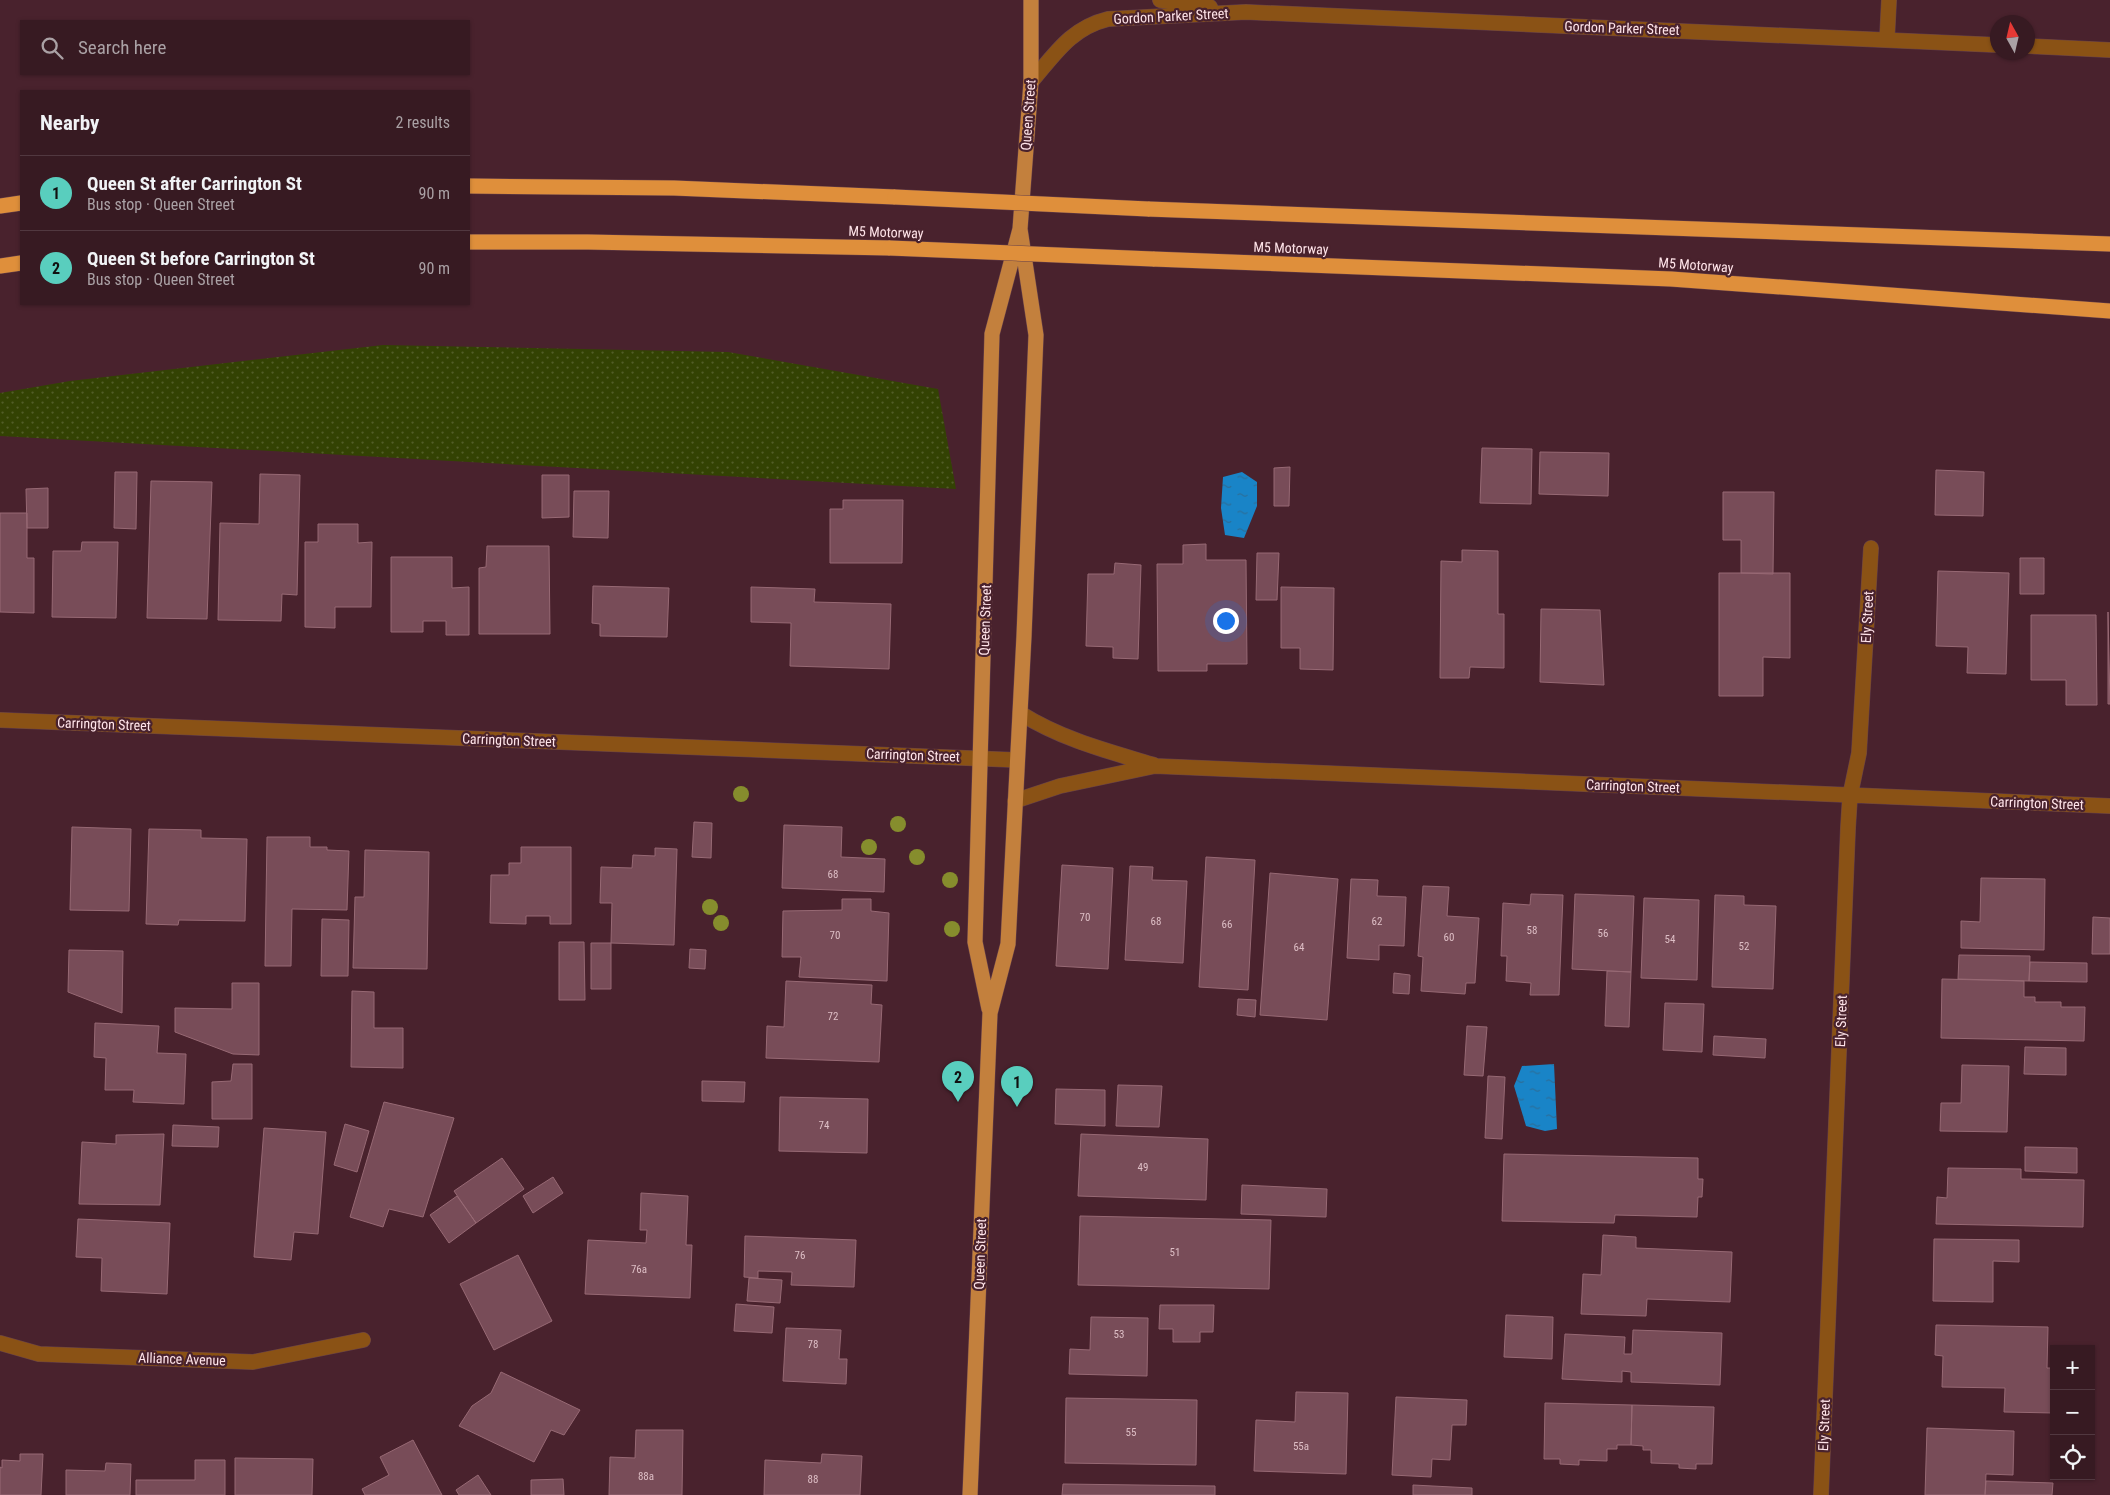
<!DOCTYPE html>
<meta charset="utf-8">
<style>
:root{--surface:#371a22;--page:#3e232a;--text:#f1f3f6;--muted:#aaa1a5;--line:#513840;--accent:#59cebe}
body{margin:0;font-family:"Roboto Condensed",sans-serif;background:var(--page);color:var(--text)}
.controls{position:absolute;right:15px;bottom:15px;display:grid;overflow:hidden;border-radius:0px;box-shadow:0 1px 4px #0004}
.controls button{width:45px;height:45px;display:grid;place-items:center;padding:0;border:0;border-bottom:1px solid var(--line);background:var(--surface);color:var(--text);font:25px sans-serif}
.compass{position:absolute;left:1990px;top:15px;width:45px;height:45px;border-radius:50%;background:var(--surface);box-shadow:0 1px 4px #0004;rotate:352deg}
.you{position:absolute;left:1225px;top:620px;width:18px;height:18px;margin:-12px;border:4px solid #fff;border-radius:50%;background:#1a73e8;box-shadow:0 0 0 8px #1a73e833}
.badge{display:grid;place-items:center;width:32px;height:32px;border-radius:50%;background:var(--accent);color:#111;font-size:16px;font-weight:700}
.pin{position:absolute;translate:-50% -41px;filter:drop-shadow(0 1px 2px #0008)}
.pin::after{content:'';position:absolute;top:26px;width:18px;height:15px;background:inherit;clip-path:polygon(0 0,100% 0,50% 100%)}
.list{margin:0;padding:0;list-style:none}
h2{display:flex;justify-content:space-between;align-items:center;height:65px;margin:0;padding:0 20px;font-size:21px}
h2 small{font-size:16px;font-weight:400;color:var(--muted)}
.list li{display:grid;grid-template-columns:32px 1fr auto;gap:15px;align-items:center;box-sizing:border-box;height:75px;padding:0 20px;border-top:1px solid var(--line)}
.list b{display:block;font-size:19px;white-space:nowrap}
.list p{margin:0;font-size:16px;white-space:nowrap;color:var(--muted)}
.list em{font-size:16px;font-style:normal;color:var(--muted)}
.icon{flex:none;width:28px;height:28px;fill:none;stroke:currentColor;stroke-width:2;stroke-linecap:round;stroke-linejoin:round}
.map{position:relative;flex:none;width:2110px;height:1495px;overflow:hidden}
.search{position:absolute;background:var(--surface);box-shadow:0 1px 4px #0004;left:20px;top:20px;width:450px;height:55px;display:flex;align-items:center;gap:12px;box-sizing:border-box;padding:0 18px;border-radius:0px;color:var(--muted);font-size:19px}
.panel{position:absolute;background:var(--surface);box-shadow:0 1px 4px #0004;left:20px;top:90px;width:450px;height:215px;border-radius:0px}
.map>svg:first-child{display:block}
.grass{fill:url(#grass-dots)}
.water{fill:url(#water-ripples)}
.building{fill:#784c58;stroke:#976974}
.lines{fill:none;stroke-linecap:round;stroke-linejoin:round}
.minor-casing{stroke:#66414b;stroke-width:16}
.major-casing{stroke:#66414b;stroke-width:16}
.highway-casing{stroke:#66414b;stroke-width:16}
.minor{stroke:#8a5215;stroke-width:15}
.major{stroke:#c3803d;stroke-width:15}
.highway{stroke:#df8f3b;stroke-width:15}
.highway-bridge-casing{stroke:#66414b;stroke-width:16;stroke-linecap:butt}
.highway-bridge{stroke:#df8f3b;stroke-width:15}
.tree{fill:#868d2d}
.labels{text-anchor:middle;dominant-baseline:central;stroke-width:4.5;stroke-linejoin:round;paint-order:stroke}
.number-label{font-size:11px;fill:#ddbec5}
.street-label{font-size:14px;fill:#ffe4e9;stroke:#49222d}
</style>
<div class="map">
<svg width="2110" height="1495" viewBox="0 0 2110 1495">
<defs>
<pattern id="grass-dots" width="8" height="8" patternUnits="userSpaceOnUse" patternTransform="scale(1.25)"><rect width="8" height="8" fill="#334203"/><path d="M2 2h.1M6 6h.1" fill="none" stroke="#525d28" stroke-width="1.8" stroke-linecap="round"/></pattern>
<pattern id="water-ripples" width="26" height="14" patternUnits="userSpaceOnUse" patternTransform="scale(1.25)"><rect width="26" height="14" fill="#1984c7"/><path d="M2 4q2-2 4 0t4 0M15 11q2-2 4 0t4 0" fill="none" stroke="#2b6e9a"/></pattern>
</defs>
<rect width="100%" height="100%" fill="#49222d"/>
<path class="grass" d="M 383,345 L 728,352 L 938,389 L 956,489 L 0,436 L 0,393 L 70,381 Z"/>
<path class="water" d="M 1242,472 L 1257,482 L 1257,506 L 1244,538 L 1225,535 L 1221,508 L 1223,477 Z
M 1554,1064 L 1557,1129 L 1545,1131 L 1526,1126 L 1514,1086 L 1522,1066 Z"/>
<path class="building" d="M 1482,448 L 1532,449 L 1531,504 L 1480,503 Z
M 1540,452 L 1609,453 L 1608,496 L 1539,494 Z
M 1290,467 L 1289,506 L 1274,506 L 1274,468 Z
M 1936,470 L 1984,472 L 1983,516 L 1935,515 Z
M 115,472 L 137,472 L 136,529 L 114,528 Z
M 260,474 L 300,475 L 297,595 L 282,594 L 281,621 L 218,620 L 220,523 L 259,524 Z
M 542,475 L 569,475 L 569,517 L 542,518 Z
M 151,481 L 212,482 L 207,619 L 147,618 Z
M 48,488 L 48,528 L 27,528 L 26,489 Z
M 574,491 L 609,491 L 608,538 L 573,537 Z
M 1723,492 L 1774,492 L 1773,574 L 1741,573 L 1741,540 L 1723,540 Z
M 843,500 L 903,500 L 902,563 L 830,563 L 830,509 L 843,509 Z
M 0,513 L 27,513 L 27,558 L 34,558 L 34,613 L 0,612 Z
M 318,524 L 358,524 L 358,543 L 372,542 L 371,607 L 335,607 L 335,628 L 305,627 L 305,542 L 318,542 Z
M 82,542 L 118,542 L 116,618 L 52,617 L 53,551 L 81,551 Z
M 1206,544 L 1206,560 L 1246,560 L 1247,664 L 1207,664 L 1207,671 L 1158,671 L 1157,564 L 1183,564 L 1183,545 Z
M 487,546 L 549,546 L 550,634 L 479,634 L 479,568 L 486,567 Z
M 1462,550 L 1498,551 L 1498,614 L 1504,614 L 1504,668 L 1470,667 L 1469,678 L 1440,678 L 1441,561 L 1462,562 Z
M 1257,553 L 1279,553 L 1277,600 L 1256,600 Z
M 391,557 L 452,557 L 452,588 L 469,587 L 469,635 L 446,635 L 446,621 L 423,621 L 423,632 L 391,632 Z
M 2020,558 L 2044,558 L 2044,594 L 2020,594 Z
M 1115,563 L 1141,565 L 1138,659 L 1113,658 L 1113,647 L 1086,646 L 1088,574 L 1114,574 Z
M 1938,571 L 2009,573 L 2006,674 L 1967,673 L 1968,647 L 1936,646 Z
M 1719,573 L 1790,573 L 1790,658 L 1763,657 L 1763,696 L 1719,696 Z
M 593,586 L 669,588 L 667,637 L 600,636 L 600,624 L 592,623 Z
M 751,587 L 815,589 L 814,602 L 891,604 L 889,669 L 790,666 L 791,623 L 751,622 Z
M 1281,587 L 1334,588 L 1333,670 L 1300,669 L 1300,648 L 1281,648 Z
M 1541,609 L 1600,610 L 1604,685 L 1540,682 Z
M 2108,612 L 2110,704 L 2108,704 Z
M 2031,615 L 2096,615 L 2097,705 L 2066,705 L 2066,680 L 2031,680 Z
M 694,822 L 712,823 L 711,858 L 692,857 Z
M 784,825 L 842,827 L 841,857 L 885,859 L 884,892 L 782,888 Z
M 72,827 L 131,829 L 129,911 L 70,910 Z
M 149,829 L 201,830 L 201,838 L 247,839 L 245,921 L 179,920 L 178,925 L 146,924 Z
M 267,837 L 310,837 L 310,847 L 327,847 L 327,850 L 349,851 L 347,910 L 292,909 L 291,966 L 265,966 Z
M 521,847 L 571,847 L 571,924 L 550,924 L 550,916 L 526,916 L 526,924 L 490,923 L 491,875 L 509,875 L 509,863 L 521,863 Z
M 655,848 L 677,849 L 674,945 L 611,943 L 612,903 L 600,903 L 601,867 L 632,868 L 633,855 L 655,856 Z
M 365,850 L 429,852 L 427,969 L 353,968 L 355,897 L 364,897 Z
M 1206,857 L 1255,860 L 1248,990 L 1199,987 Z
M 1062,865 L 1113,868 L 1108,969 L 1056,966 Z
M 1130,866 L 1153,867 L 1152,880 L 1187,881 L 1183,963 L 1125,960 Z
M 1270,873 L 1338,879 L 1327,1020 L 1260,1015 Z
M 1981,878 L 2045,879 L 2044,950 L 1961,948 L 1961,921 L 1980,922 Z
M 1351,879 L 1378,880 L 1377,896 L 1406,897 L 1404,946 L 1379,945 L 1379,960 L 1347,958 Z
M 1423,886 L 1449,887 L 1447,916 L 1479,918 L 1475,983 L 1466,983 L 1465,994 L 1421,991 L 1423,957 L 1418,956 Z
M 1531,894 L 1563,895 L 1559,995 L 1530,995 L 1531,983 L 1506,981 L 1507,956 L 1501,956 L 1503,903 L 1530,905 Z
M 1575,894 L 1634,896 L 1631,972 L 1572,969 Z
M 1715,895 L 1744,896 L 1744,905 L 1776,906 L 1773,989 L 1712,987 Z
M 1644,898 L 1699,900 L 1697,980 L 1641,978 Z
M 842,899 L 871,899 L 871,911 L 889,913 L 887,981 L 799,977 L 801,957 L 782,957 L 783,911 L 842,910 Z
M 2093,917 L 2110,918 L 2110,954 L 2092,954 Z
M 322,919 L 349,920 L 348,976 L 321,976 Z
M 559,942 L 584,942 L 585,1000 L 559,1000 Z
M 591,943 L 611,943 L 611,989 L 591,989 Z
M 690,949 L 706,950 L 705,969 L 689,968 Z
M 69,950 L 123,951 L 122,1013 L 68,992 Z
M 1959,955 L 2030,956 L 2029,981 L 1958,979 Z
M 2030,962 L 2087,963 L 2087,982 L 2029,981 Z
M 1607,971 L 1631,972 L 1629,1027 L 1605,1026 Z
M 1394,973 L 1410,975 L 1409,994 L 1393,993 Z
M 1942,979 L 2024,981 L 2024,997 L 2035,997 L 2035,1002 L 2061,1002 L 2061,1007 L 2085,1007 L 2084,1041 L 1941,1038 Z
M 786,981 L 872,985 L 871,1004 L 882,1005 L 879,1062 L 766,1058 L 767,1026 L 784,1027 Z
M 232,983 L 259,983 L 259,1055 L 233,1054 L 175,1032 L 175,1008 L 232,1009 Z
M 352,991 L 374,992 L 374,1028 L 403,1028 L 403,1068 L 351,1067 Z
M 1238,999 L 1256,1000 L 1255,1017 L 1237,1015 Z
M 1665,1003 L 1704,1004 L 1702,1052 L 1663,1050 Z
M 95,1023 L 159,1026 L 157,1053 L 186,1054 L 184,1104 L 133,1102 L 134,1090 L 105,1090 L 106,1058 L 94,1057 Z
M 1467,1026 L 1487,1027 L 1483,1076 L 1464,1075 Z
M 1714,1036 L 1766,1039 L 1765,1058 L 1713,1055 Z
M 2025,1047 L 2066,1048 L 2066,1075 L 2024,1074 Z
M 233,1064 L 252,1064 L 252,1119 L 212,1119 L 212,1082 L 231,1081 Z
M 1962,1065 L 2009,1066 L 2007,1132 L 1940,1131 L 1941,1103 L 1961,1103 Z
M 1488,1076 L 1505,1077 L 1502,1139 L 1485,1138 Z
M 702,1081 L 745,1082 L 744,1102 L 702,1101 Z
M 1118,1085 L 1162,1086 L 1159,1127 L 1116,1126 Z
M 1056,1089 L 1105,1090 L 1105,1126 L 1055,1124 Z
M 780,1097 L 868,1099 L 867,1153 L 779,1151 Z
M 384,1102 L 454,1118 L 423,1217 L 389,1209 L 383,1227 L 350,1217 Z
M 345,1124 L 369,1131 L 357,1172 L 334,1165 Z
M 173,1125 L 219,1127 L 218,1147 L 172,1146 Z
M 264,1128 L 326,1132 L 318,1234 L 294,1232 L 291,1260 L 254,1257 Z
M 164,1134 L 160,1205 L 79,1204 L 82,1142 L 116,1144 L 116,1135 Z
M 1081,1134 L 1208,1139 L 1206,1200 L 1078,1196 Z
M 2025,1147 L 2077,1148 L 2077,1173 L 2025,1171 Z
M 1504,1154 L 1698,1158 L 1698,1179 L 1703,1179 L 1702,1197 L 1698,1197 L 1697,1217 L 1615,1215 L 1614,1223 L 1502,1221 Z
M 502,1158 L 524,1189 L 476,1223 L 454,1191 Z
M 1948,1168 L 2021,1169 L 2021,1179 L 2084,1180 L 2083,1227 L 1936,1224 L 1937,1197 L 1947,1198 Z
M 553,1177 L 563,1193 L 533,1213 L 523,1196 Z
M 1242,1185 L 1327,1189 L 1326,1217 L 1241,1214 Z
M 641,1193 L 688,1196 L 686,1245 L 692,1245 L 690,1298 L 585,1294 L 588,1240 L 646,1243 L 647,1230 L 640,1230 Z
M 457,1196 L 476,1223 L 449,1243 L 430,1215 Z
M 1080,1216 L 1271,1220 L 1269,1289 L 1078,1285 Z
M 78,1219 L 170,1223 L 167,1294 L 101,1291 L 102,1258 L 76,1257 Z
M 1603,1235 L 1636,1237 L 1636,1248 L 1732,1252 L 1730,1302 L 1647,1299 L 1646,1316 L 1581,1314 L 1583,1274 L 1601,1275 Z
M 745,1236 L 856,1240 L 854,1287 L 791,1285 L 792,1272 L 758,1271 L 758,1278 L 744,1277 Z
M 1934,1239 L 2019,1240 L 2019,1262 L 1993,1261 L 1993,1302 L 1933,1301 Z
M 518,1255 L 552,1321 L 494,1350 L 460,1284 Z
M 749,1278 L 782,1280 L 780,1303 L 747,1301 Z
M 736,1304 L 774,1307 L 772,1333 L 734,1331 Z
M 1160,1305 L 1214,1305 L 1213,1332 L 1200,1332 L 1200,1342 L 1173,1342 L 1173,1329 L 1159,1329 Z
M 1506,1315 L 1553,1317 L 1552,1359 L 1504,1357 Z
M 1091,1317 L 1148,1318 L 1147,1376 L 1069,1374 L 1070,1349 L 1090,1350 Z
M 1936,1325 L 2048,1327 L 2047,1368 L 2054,1368 L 2054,1413 L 2004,1412 L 2005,1388 L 1942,1387 L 1943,1356 L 1935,1355 Z
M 786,1328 L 841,1330 L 839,1359 L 847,1359 L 846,1384 L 783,1381 Z
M 1633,1330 L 1722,1333 L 1720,1385 L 1631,1382 L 1631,1372 L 1622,1371 L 1622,1382 L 1562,1379 L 1565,1334 L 1625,1337 L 1624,1354 L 1632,1354 Z
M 501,1372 L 580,1410 L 564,1435 L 551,1430 L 534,1462 L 459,1426 L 472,1406 L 491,1393 Z
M 1296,1392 L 1348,1393 L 1346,1474 L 1254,1471 L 1256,1420 L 1295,1422 Z
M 1396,1397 L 1467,1400 L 1466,1425 L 1452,1425 L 1450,1460 L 1432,1459 L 1431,1477 L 1392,1475 Z
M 1066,1398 L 1197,1400 L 1196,1465 L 1065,1463 Z
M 1545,1403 L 1632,1405 L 1631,1445 L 1617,1445 L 1617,1449 L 1607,1449 L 1607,1461 L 1579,1460 L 1579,1465 L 1560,1464 L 1560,1459 L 1544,1459 Z
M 1632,1405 L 1714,1407 L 1712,1464 L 1696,1464 L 1696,1469 L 1679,1468 L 1679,1464 L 1651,1463 L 1651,1450 L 1643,1450 L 1643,1446 L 1631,1445 Z
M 1927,1428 L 2014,1431 L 2013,1475 L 1986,1474 L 1985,1495 L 1925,1495 Z
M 636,1430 L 683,1430 L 682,1495 L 609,1495 L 610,1457 L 635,1458 Z
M 413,1440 L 442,1495 L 365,1495 L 362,1489 L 389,1475 L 380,1457 Z
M 20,1454 L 43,1454 L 41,1495 L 0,1495 L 0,1467 L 2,1468 L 2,1460 L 20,1461 Z
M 822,1454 L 862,1456 L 860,1495 L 764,1495 L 765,1460 L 821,1463 Z
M 235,1458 L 313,1459 L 312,1495 L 235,1495 Z
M 195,1460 L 225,1460 L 225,1495 L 136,1495 L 136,1480 L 195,1480 Z
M 106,1463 L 131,1464 L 130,1495 L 66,1495 L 66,1470 L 105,1471 Z
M 478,1475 L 491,1495 L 459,1495 L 456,1490 Z
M 563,1479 L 564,1495 L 531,1495 L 531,1480 Z
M 1986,1481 L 2053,1483 L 2052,1495 L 1985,1495 Z
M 1063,1484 L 1215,1486 L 1215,1495 L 1062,1495 Z
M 1413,1485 L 1472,1488 L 1472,1495 L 1413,1495 Z"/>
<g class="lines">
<g class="minor-casing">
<path id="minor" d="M 1160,0 L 1210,7
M 1887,39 L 1889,0
M 2028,46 L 2110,50
M 1031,82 C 1055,54 1071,28 1108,19 L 1246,12 L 1998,45
M 1020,713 C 1061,739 1107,751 1154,765
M 0,720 L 1017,760
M 1015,801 L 1060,786 L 1155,766 L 2110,806
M 0,1343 L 39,1354 L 253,1362 L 363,1340
M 1821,1495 L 1848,828 L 1850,796 L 1859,753 L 1871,548"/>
</g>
<g class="major-casing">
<path id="major" d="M 989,1009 L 975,942 L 992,334 L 1020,229 L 1031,82 L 1031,0
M 970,1495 L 990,1013 L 1008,944 L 1024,636 L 1036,335 L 1020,229"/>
</g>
<g class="highway-casing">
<path id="highway" d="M 469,186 L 674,188 L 895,197
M 0,206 L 21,203
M 1148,209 L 2110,244
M 469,242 L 588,242 L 890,248
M 1153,259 L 1671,279 L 2110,311
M 0,266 L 21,263"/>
</g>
<use href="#minor" class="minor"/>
<use href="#major" class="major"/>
<use href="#highway" class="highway"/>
<g class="highway-bridge-casing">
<path id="highway-bridge" d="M 895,197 L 1148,209
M 890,248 L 1153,259"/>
</g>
<use href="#highway-bridge" class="highway-bridge"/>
</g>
<g class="tree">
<circle cx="741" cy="794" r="8"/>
<circle cx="898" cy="824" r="8"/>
<circle cx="869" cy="847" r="8"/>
<circle cx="917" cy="857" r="8"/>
<circle cx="950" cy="880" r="8"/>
<circle cx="710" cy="907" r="8"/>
<circle cx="721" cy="923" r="8"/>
<circle cx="952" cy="929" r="8"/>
</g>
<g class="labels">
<g class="number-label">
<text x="833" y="874">68</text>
<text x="1085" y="917">70</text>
<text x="1156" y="921">68</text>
<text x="1377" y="921">62</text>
<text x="1227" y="924">66</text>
<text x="1532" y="930">58</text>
<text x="1603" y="933">56</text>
<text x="835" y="935">70</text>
<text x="1449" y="937">60</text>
<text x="1670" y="939">54</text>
<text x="1744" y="946">52</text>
<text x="1299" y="947">64</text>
<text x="833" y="1016">72</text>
<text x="824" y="1125">74</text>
<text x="1143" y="1167">49</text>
<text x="1175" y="1252">51</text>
<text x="800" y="1255">76</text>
<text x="639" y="1269">76a</text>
<text x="1119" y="1334">53</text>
<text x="813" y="1344">78</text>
<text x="1131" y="1432">55</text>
<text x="1301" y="1446">55a</text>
<text x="646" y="1476">88a</text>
<text x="813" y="1479">88</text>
</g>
<g class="street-label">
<text transform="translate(1171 16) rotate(-3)">Gordon Parker Street</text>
<text transform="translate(1622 28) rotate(2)">Gordon Parker Street</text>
<text transform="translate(1028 115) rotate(-86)">Queen Street</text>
<text transform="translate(886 232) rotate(2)">M5 Motorway</text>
<text transform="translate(1291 248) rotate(2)">M5 Motorway</text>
<text transform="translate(1696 265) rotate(4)">M5 Motorway</text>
<text transform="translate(1867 617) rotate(-87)">Ely Street</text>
<text transform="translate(985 620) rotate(-88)">Queen Street</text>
<text transform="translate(104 724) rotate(2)">Carrington Street</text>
<text transform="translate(509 740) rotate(2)">Carrington Street</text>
<text transform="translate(913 755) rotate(2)">Carrington Street</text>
<text transform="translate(1633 786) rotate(2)">Carrington Street</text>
<text transform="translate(2037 803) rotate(2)">Carrington Street</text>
<text transform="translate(1841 1021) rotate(-88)">Ely Street</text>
<text transform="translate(980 1254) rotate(-88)">Queen Street</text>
<text transform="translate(182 1359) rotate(2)">Alliance Avenue</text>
<text transform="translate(1824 1425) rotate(-88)">Ely Street</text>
</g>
</g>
</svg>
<div class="controls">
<button>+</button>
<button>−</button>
<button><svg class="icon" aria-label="locate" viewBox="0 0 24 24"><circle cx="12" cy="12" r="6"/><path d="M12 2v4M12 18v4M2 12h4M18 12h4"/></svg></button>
</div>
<svg class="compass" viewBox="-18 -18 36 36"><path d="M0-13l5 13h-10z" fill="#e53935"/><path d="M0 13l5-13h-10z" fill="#aaa1a5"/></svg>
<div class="you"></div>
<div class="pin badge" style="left:1017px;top:1107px">1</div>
<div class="pin badge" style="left:958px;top:1102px">2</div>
<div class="search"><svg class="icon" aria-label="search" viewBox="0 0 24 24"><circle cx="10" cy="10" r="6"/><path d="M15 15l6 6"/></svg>Search here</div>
<section class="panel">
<h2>Nearby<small>2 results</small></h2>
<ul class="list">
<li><span class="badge">1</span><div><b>Queen St after Carrington St</b><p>Bus stop · Queen Street</p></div><em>90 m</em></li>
<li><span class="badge">2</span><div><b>Queen St before Carrington St</b><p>Bus stop · Queen Street</p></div><em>90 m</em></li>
</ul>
</section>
</div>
